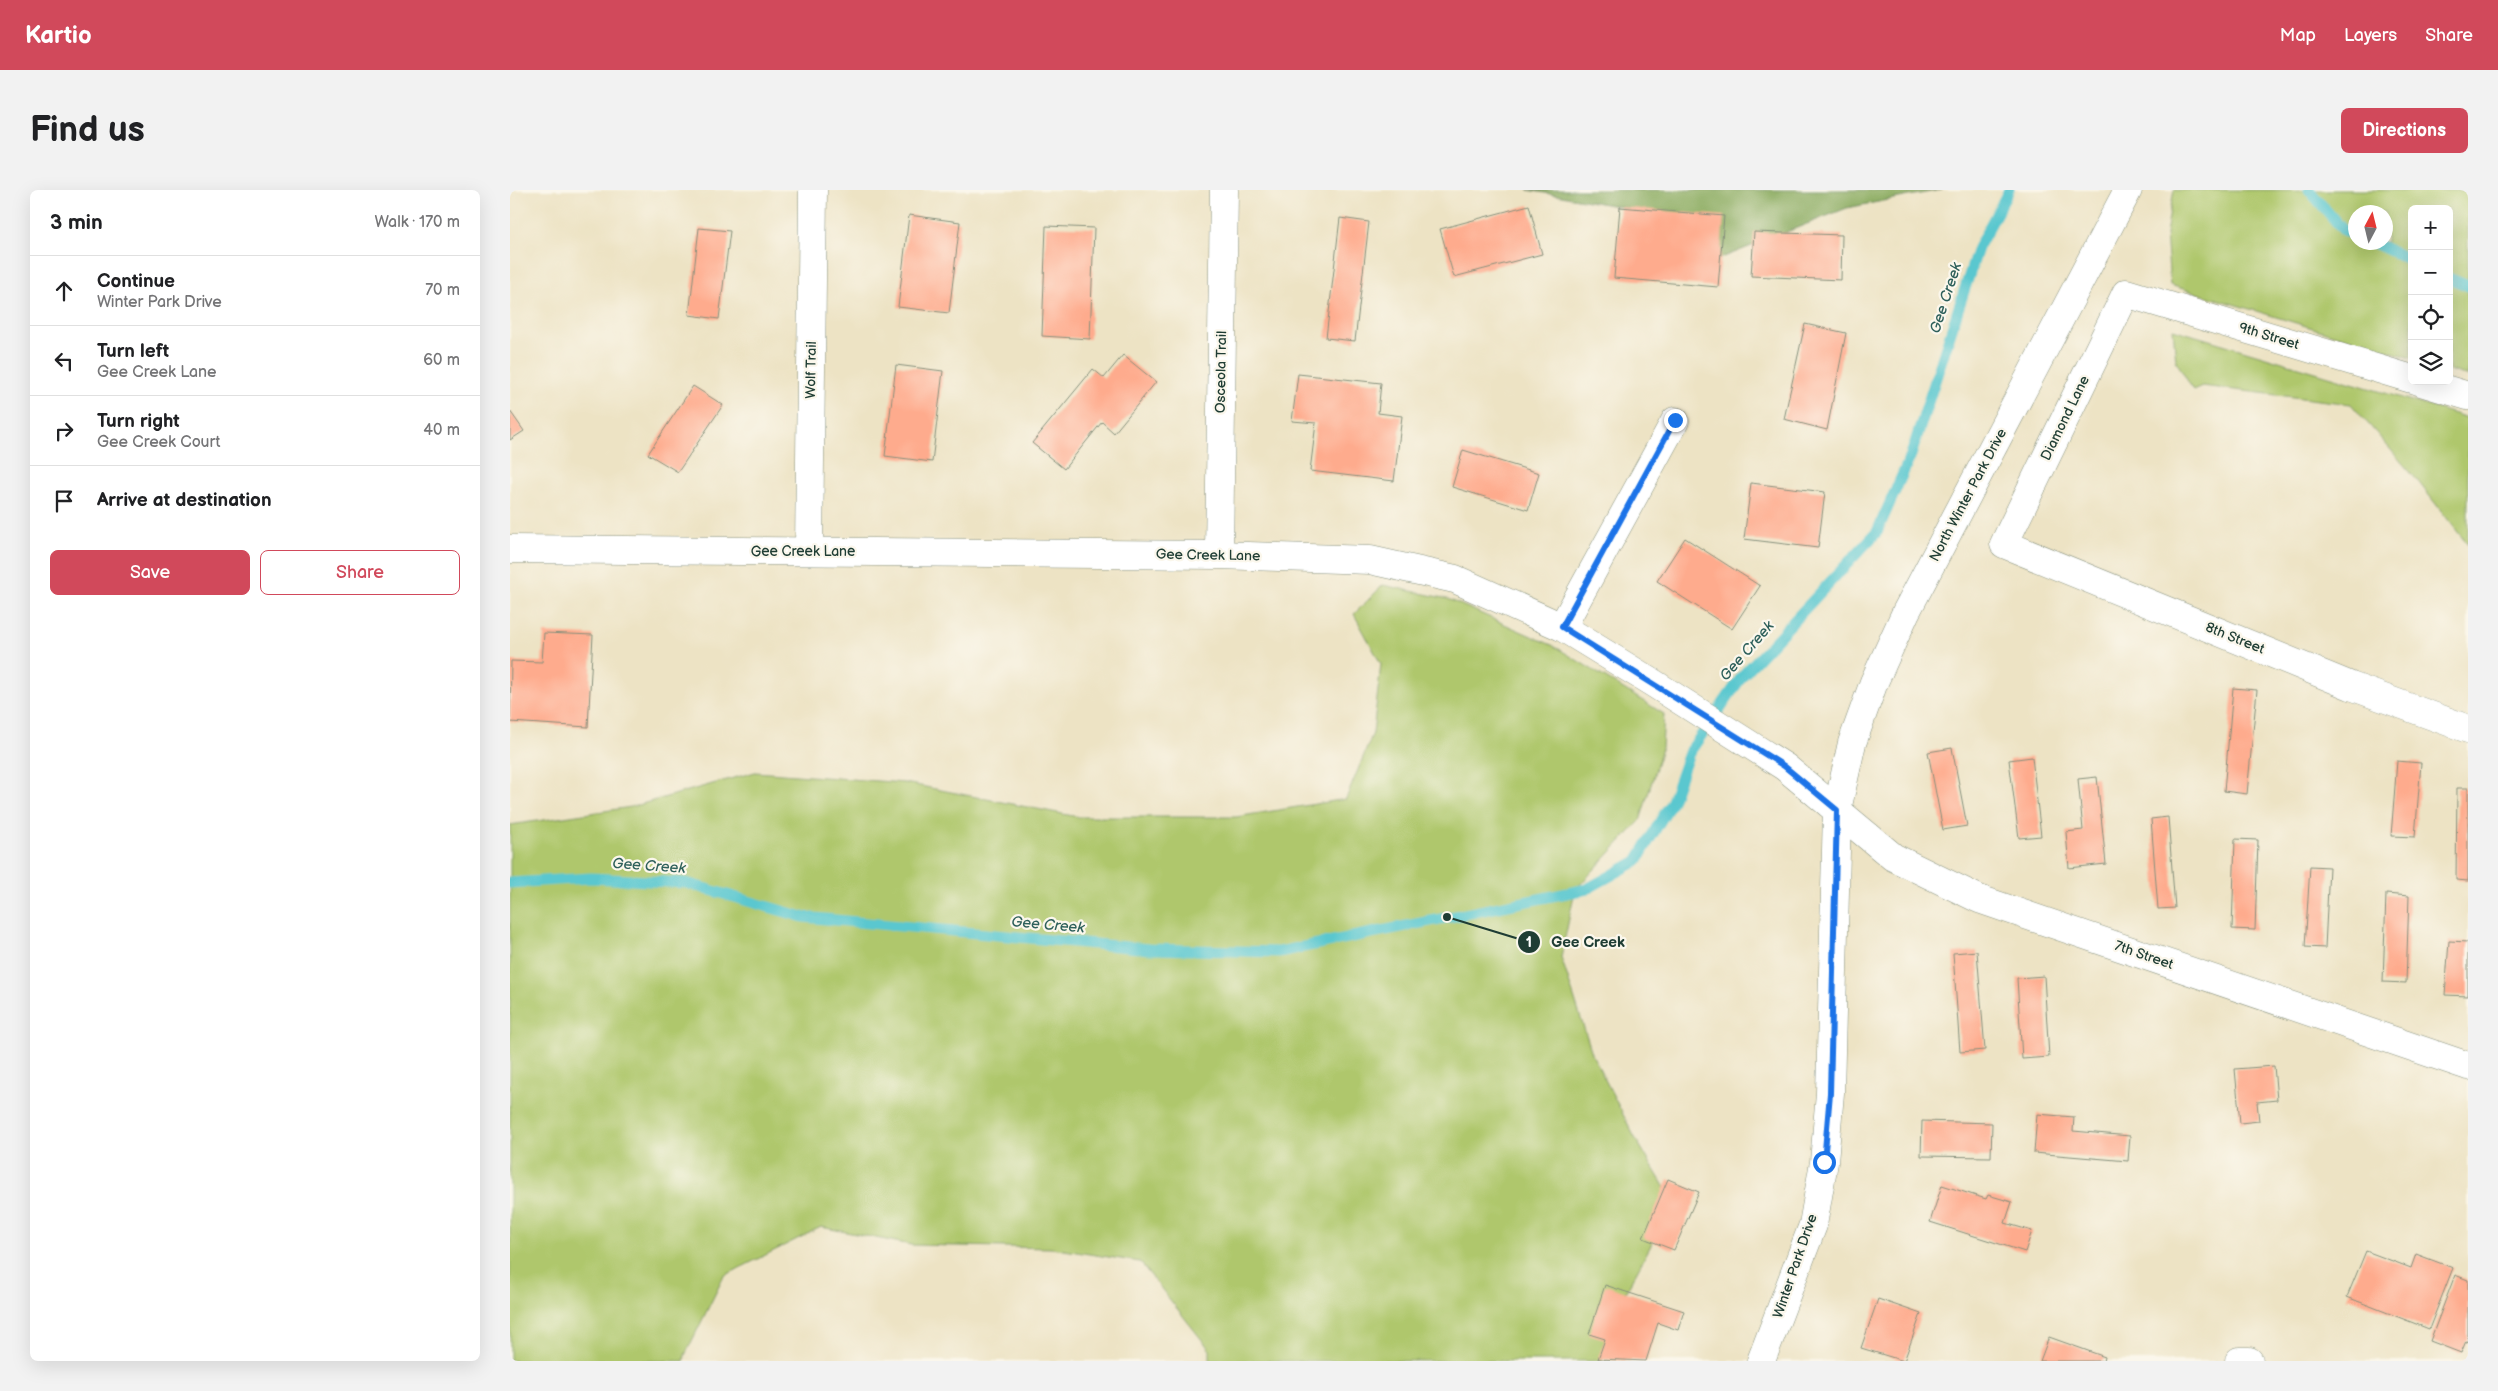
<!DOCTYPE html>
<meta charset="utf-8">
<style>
:root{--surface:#fff;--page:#f2f2f2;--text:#202124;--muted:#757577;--line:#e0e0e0;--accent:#d1495b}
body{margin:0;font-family:"Balsamiq Sans",sans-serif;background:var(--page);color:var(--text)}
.controls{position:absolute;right:15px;top:15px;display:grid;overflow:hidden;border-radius:8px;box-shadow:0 5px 20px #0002}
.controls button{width:45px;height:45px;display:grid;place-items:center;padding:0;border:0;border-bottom:1px solid var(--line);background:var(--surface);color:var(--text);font:25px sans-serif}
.compass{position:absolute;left:1838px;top:15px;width:45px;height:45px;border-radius:50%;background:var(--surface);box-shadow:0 5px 20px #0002;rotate:7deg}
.stop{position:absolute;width:15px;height:15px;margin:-11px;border:4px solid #1a73e8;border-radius:50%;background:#fff}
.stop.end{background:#1a73e8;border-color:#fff;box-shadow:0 1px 5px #0008}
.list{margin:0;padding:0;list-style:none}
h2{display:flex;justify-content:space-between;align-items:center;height:65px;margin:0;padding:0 20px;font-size:21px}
h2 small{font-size:16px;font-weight:400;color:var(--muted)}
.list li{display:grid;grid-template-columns:32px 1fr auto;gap:15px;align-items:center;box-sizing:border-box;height:70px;padding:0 20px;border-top:1px solid var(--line)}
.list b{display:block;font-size:19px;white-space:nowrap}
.list p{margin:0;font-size:16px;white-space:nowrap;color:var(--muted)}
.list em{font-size:16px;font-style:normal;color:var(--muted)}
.actions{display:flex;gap:10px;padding:15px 20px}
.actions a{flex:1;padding:11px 0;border:1px solid var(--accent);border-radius:8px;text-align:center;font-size:18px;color:var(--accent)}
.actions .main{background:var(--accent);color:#fff}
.icon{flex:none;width:28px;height:28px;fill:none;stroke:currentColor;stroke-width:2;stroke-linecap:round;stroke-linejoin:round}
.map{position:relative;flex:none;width:1958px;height:1171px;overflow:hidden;border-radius:8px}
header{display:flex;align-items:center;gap:30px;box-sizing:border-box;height:70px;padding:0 25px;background:var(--accent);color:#fff}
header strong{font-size:24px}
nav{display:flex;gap:28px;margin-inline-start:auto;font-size:18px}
.intro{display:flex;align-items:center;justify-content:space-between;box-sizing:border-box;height:120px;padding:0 30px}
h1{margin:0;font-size:35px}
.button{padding:12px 22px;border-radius:8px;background:var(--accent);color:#fff;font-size:18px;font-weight:700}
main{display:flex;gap:30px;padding:0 30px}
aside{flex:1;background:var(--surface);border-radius:8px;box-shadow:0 5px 20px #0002}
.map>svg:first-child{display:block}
.green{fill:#afc76c;stroke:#678250;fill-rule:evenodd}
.forest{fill:#8bac60;stroke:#55744a}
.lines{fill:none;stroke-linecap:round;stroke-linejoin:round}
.stream{stroke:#5ac7cf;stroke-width:11}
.building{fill:#feab8d}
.street-casing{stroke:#86907c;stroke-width:29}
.secondary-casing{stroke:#86907c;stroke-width:29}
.street{stroke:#fff;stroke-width:28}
.secondary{stroke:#fff;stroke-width:28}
.route{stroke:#1a73e8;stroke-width:6}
.labels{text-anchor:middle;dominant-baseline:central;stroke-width:4.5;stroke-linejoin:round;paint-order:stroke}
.street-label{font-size:14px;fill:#1f3d34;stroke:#fbf7ec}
.water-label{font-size:15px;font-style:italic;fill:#2e605b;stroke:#fbf7ec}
.leader{fill:none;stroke:#1f3d34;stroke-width:2}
.callout-dot{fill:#1f3d34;stroke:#fbf7ec;stroke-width:2}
.mark-label{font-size:15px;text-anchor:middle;font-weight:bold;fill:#fff}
.callout-label{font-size:15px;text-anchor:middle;font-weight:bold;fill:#1f3d34;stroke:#fbf7ec;stroke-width:4.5;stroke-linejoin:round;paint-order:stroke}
</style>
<header>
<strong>Kartio</strong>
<nav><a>Map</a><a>Layers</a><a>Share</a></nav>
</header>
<div class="intro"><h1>Find us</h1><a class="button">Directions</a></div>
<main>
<aside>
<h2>3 min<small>Walk · 170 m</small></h2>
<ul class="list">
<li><svg class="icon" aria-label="ahead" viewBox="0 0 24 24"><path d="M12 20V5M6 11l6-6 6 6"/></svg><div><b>Continue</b><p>Winter Park Drive</p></div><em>70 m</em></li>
<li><svg class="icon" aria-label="left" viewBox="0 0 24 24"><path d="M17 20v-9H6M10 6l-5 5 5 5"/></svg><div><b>Turn left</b><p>Gee Creek Lane</p></div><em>60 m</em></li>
<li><svg class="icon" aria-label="right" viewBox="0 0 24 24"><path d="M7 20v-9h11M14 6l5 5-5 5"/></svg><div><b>Turn right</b><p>Gee Creek Court</p></div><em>40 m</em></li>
<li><svg class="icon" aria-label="arrive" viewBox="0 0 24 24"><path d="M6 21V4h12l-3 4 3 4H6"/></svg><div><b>Arrive at destination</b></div></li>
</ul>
<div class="actions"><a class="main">Save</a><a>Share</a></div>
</aside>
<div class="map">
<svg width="1958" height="1171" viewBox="0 0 1958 1171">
<rect width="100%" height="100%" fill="#fbf7ec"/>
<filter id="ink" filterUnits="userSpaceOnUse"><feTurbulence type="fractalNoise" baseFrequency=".02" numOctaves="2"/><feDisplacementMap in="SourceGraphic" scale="10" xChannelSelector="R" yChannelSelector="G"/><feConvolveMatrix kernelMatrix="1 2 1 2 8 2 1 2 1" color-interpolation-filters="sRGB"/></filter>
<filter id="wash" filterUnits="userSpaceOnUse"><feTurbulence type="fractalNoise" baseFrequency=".0096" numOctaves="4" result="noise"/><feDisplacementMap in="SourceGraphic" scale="20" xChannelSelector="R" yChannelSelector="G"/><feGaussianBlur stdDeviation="1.12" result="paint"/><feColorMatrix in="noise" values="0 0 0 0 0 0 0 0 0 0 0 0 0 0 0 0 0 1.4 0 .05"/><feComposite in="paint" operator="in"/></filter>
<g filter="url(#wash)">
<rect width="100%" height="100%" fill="#ede3c4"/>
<path class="green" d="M 1664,0 L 1958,0 L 1958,186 L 1939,180 L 1939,19 L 1902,19 L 1902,168 L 1660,95 L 1656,43 ZM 1846,22 L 1876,22 L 1876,52 L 1846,52 Z
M 1663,139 L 1958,228 L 1958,355 L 1907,290 L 1841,214 L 1692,196 L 1683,200 L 1666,171 Z
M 873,395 L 938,409 L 1044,456 L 1154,524 L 1152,558 L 1130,631 L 1065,700 L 1051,767 L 1083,866 L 1124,946 L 1164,1013 L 1103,1125 L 1092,1171 L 700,1171 L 700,1160 L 630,1072 L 541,1058 L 401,1055 L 311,1037 L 214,1086 L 175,1165 L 174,1171 L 0,1171 L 0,635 L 121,617 L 245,582 L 395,593 L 568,627 L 726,627 L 836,609 L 863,543 L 871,474 L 844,424 Z"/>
<path class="forest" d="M 1018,0 L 1431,0 L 1337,18 L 1209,69 L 1167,27 Z"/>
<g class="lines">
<path class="stream" d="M 1799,0 L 1833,40 L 1846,45
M 1862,52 L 1902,71
M 1939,88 L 1958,96
M 0,693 L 81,688 L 176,693 L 293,727 L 639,759 L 769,762 L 1077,699 L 1127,671 L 1162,611 L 1179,563 L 1233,485 L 1367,342 L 1401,265 L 1468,58 L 1499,0"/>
</g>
<g id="blocks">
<path class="building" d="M 1019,15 L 1032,64 L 944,87 L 930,39 Z
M 1110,17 L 1214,26 L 1208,97 L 1104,88 Z
M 399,25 L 450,32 L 439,123 L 388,117 Z
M 830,28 L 859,32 L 845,151 L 816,148 Z
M 536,36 L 584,38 L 580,149 L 532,146 Z
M 189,38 L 220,41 L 209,129 L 179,125 Z
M 1244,42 L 1332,45 L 1331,90 L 1241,86 Z
M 1295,134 L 1336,143 L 1317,240 L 1274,229 Z
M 613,165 L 646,192 L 604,243 L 592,232 L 554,279 L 522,253 L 583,179 L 594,188 Z
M 386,175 L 433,181 L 422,272 L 375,266 Z
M 788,184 L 871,193 L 868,223 L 892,226 L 884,291 L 800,281 L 806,233 L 782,231 Z
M 183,196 L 213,215 L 168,282 L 138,264 Z
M 0,221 L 14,241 L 0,250 Z
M 953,260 L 1029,283 L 1018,320 L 942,297 Z
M 1241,293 L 1315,302 L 1308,358 L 1234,349 Z
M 1175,348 L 1250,396 L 1222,439 L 1147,391 Z
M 34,443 L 83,445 L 78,537 L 0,532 L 1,471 L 32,472 Z
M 1723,498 L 1747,500 L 1737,604 L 1714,601 Z
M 1442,558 L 1457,636 L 1433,640 L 1418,562 Z
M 1522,567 L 1531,646 L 1509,648 L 1499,570 Z
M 1887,571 L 1911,573 L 1905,647 L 1881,646 Z
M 1587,587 L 1596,674 L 1559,678 L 1556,642 L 1573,640 L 1568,589 Z
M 1947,598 L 1958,598 L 1958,691 L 1946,690 Z
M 1658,627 L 1665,718 L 1648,719 L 1641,629 Z
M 1725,649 L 1748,650 L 1745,740 L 1722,739 Z
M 1800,676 L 1819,677 L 1815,758 L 1795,757 Z
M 1876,704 L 1899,706 L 1896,793 L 1873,792 Z
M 1939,751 L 1958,752 L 1958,806 L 1935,805 Z
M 1467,761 L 1475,860 L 1450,862 L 1443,763 Z
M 1534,786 L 1539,867 L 1512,869 L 1507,788 Z
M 1764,876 L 1767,910 L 1747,912 L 1749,931 L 1730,933 L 1725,879 Z
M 1527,924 L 1564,927 L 1563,941 L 1620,946 L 1618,971 L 1524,963 Z
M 1412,931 L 1482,933 L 1481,967 L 1411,966 Z
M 1158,989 L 1189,1002 L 1164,1060 L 1133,1048 Z
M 1432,995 L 1476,1009 L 1478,1005 L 1502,1012 L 1495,1033 L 1522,1041 L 1515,1062 L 1420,1032 Z
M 1856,1061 L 1901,1078 L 1906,1064 L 1943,1078 L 1919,1139 L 1837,1107 Z
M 1945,1085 L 1958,1090 L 1958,1152 L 1956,1151 L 1951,1163 L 1920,1151 Z
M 1095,1095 L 1174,1121 L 1168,1140 L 1148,1133 L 1136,1171 L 1088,1169 L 1095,1149 L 1079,1144 Z
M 1368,1109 L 1411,1124 L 1394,1171 L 1351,1158 Z
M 1539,1147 L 1595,1167 L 1594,1171 L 1530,1171 Z"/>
</g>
</g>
<g filter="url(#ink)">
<use href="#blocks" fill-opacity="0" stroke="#86907c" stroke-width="1"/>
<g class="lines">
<g class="street-casing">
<path id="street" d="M 1902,189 L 1616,103 L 1494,354 L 1841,496 L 1958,539
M 1908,191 L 1958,206
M 0,359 L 709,365 L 860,370 L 945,389 L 1052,437 L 1143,493 L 1275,577 L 1383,667 L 1469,709 L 1958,876
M 299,360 L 303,0
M 709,365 L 714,0
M 1052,437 L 1165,231
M 1729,1171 L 1739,1171"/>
</g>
<g class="secondary-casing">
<path id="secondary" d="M 1251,1171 L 1303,1035 L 1314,972 L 1320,903 L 1327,620 L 1342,553 L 1364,492 L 1396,422 L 1618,0"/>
</g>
<use href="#street" class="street"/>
<use href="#secondary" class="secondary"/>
</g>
</g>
<g class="lines" filter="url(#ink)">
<path class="route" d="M 1165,230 L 1052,437 L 1274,576 L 1327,620 L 1320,903 L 1314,972"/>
</g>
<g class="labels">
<g class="street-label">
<text transform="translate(1759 146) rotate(17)">9th Street</text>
<text transform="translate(301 180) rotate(-89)">Wolf Trail</text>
<text transform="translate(711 182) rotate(-89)">Osceola Trail</text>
<text transform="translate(1555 228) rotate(-64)">Diamond Lane</text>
<text transform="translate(1458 305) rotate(-62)">North Winter Park Drive</text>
<text x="293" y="361">Gee Creek Lane</text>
<text transform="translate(698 365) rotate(1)">Gee Creek Lane</text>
<text transform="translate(1725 448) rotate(22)">8th Street</text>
<text transform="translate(1634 765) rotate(19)">7th Street</text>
<text transform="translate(1285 1076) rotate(-71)">Winter Park Drive</text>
</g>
<g class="water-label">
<text transform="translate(1436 108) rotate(-72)">Gee Creek</text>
<text transform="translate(1237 461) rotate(-49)">Gee Creek</text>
<text transform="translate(139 676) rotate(4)">Gee Creek</text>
<text transform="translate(538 735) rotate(5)">Gee Creek</text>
</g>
</g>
<path class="leader" d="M937 727L1019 752"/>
<g class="callout-dot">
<circle cx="937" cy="727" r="5"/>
<circle cx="1019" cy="752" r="12"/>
</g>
<g class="mark-label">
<text x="1019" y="757">1</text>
</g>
<g class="callout-label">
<text x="1078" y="757">Gee Creek</text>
</g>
</svg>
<div class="controls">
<button>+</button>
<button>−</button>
<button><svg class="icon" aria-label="locate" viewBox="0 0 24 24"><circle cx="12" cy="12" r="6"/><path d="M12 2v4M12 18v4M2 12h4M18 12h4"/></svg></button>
<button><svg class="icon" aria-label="layers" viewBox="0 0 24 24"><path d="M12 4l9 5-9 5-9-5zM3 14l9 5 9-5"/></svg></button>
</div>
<svg class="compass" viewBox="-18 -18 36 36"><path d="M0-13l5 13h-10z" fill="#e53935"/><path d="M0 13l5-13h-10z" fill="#757577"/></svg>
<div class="stop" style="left:1314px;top:972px"></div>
<div class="stop end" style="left:1165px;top:230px"></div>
</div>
</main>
